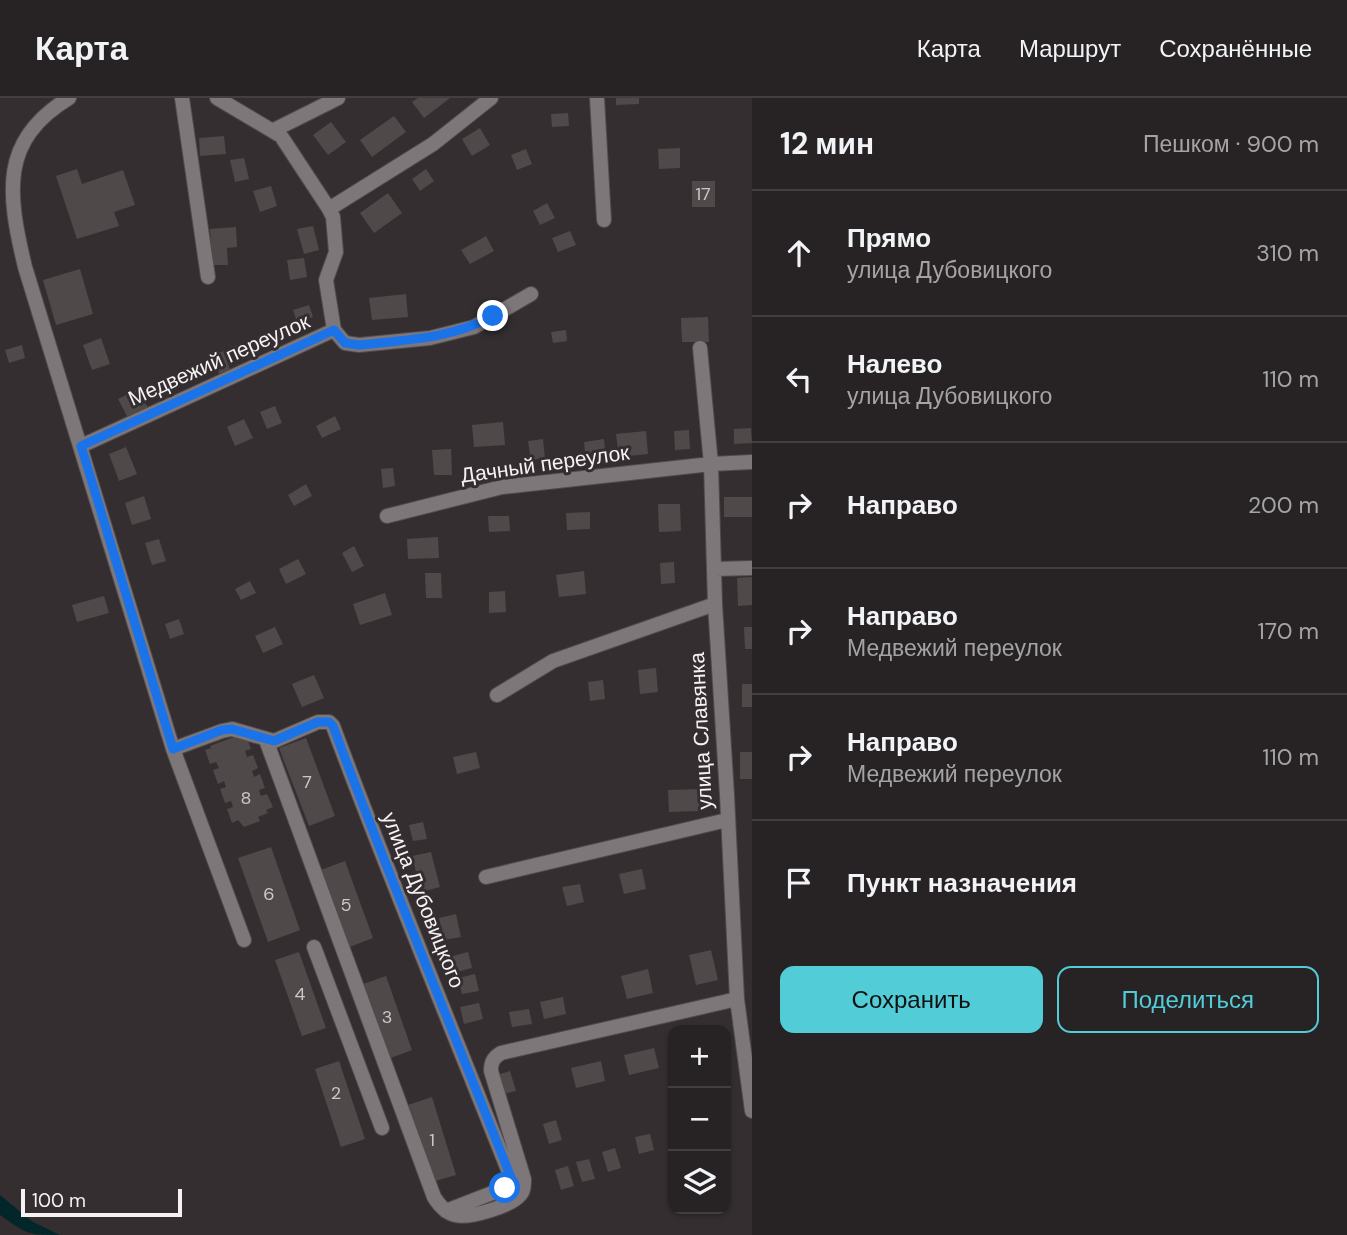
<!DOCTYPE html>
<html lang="ru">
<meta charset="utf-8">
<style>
:root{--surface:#272224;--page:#2f2a2c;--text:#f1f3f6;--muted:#a4a4a6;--line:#433f41;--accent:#52ccd6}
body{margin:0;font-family:"DM Sans",sans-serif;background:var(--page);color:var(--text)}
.controls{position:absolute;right:21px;bottom:21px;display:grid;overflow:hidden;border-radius:14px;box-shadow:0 2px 5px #0004}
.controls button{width:63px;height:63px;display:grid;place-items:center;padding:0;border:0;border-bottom:2px solid var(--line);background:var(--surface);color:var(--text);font:35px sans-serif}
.scale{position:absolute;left:21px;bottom:18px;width:161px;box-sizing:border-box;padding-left:7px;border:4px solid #f6f2f3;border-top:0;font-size:19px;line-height:24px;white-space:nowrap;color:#f6f2f3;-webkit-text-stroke:5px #342e30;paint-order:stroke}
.stop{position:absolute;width:21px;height:21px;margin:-16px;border:5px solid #1a73e8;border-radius:50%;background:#fff}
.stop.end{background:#1a73e8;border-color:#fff;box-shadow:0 2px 7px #0008}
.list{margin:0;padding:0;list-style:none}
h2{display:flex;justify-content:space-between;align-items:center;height:91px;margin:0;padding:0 28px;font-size:30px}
h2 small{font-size:23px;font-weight:400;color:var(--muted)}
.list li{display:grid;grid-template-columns:46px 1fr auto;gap:21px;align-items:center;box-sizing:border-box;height:126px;padding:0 28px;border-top:2px solid var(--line)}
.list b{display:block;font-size:26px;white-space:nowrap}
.list p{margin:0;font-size:23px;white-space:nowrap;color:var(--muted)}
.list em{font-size:23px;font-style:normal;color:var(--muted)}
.actions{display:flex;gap:14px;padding:21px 28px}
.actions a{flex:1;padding:16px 0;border:2px solid var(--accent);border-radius:14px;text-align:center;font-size:24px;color:var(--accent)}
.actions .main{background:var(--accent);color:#111}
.icon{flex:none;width:38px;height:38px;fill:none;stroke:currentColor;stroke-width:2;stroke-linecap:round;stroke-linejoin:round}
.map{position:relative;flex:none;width:752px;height:1137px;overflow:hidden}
header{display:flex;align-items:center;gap:42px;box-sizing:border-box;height:98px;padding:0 35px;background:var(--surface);border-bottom:2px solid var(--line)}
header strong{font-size:33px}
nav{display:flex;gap:38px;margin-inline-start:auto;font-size:24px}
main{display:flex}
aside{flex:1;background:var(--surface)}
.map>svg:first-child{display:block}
.water{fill:#022629}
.building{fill:#4f494a}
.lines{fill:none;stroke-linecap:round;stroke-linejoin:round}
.minor-casing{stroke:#504b4d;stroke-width:16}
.minor{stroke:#7e7779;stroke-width:14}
.route{stroke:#1a73e8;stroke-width:9}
.labels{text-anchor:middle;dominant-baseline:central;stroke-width:6;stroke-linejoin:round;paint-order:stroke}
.number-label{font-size:18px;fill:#ccc8c9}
.street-label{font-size:21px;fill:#f6f2f3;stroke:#342e30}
</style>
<header>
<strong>Карта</strong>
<nav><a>Карта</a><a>Маршрут</a><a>Сохранённые</a></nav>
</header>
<main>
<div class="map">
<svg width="752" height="1137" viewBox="0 0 752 1137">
<rect width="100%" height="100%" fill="#342e30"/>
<path class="water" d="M 0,1097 L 33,1124 L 60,1137 C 27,1137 27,1136 0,1117 Z"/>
<path class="building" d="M 418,0 L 450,0 L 424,20 L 412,4 Z
M 616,0 L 639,0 L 639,6 L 616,7 Z
M 568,15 L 569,28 L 552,29 L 551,16 Z
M 394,18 L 406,34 L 372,59 L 360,42 Z
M 331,24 L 346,44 L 328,57 L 313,37 Z
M 480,30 L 490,47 L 472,58 L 462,41 Z
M 224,38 L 226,56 L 200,58 L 199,40 Z
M 680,50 L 680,70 L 659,71 L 658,51 Z
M 526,51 L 532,66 L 517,72 L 511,57 Z
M 244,60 L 249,81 L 235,84 L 230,62 Z
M 77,71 L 82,86 L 123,72 L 135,107 L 114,114 L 119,128 L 77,141 L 56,78 Z
M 426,71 L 434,83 L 420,93 L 412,81 Z
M 692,83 L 715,83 L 715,109 L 692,109 Z
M 271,88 L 277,108 L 260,114 L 253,93 Z
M 388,95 L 402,115 L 374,135 L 360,115 Z
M 547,105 L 555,120 L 540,127 L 533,113 Z
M 313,128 L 319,152 L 304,156 L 297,131 Z
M 236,129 L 237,149 L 227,150 L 228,167 L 212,167 L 210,131 Z
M 570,133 L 576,147 L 558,154 L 552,140 Z
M 486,138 L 494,153 L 470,166 L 461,152 Z
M 304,160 L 307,179 L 290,182 L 287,162 Z
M 80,171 L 93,216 L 56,227 L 43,182 Z
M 406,196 L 408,219 L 372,222 L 369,200 Z
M 309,207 L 313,219 L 297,224 L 293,212 Z
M 708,219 L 709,244 L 682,244 L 681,220 Z
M 566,232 L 567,243 L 553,245 L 551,234 Z
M 101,240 L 110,266 L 92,272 L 83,247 Z
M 253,242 L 257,257 L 239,262 L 234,248 Z
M 22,247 L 25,260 L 9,265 L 5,252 Z
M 224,253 L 230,272 L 219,276 L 213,256 Z
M 138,291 L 148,310 L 128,320 L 118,301 Z
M 275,308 L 282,325 L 267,331 L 260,314 Z
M 335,318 L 341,331 L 322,340 L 316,328 Z
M 244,321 L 253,340 L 235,348 L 227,329 Z
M 503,324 L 505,347 L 474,349 L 472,327 Z
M 751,330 L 752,345 L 734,346 L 734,331 Z
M 689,332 L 690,351 L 675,352 L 674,333 Z
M 646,333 L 648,356 L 619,359 L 616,336 Z
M 543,341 L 545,360 L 531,362 L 528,343 Z
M 604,341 L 606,362 L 586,364 L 584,344 Z
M 126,349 L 137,376 L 119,383 L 109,356 Z
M 451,351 L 452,377 L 434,377 L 432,352 Z
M 393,370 L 395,388 L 383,390 L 381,371 Z
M 306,386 L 312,398 L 294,408 L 288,397 Z
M 144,398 L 151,421 L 132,427 L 125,405 Z
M 724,399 L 752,399 L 752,419 L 724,419 Z
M 658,406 L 680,406 L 681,433 L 659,434 Z
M 590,414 L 590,431 L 567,432 L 566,415 Z
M 488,418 L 509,418 L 510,433 L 489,434 Z
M 438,439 L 439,460 L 408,461 L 407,441 Z
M 159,441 L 166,463 L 152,467 L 145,445 Z
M 354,448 L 364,468 L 352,474 L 342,455 Z
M 298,461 L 306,476 L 286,486 L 279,471 Z
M 674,464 L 675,485 L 661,486 L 660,465 Z
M 584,473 L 586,496 L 559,499 L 556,477 Z
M 425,475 L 441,475 L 442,500 L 426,500 Z
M 752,479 L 752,507 L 738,508 L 737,480 Z
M 250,483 L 256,495 L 241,502 L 235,491 Z
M 505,493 L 506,514 L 489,515 L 489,494 Z
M 385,495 L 392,517 L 360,527 L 353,506 Z
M 104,498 L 109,515 L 77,524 L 72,507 Z
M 179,521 L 184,536 L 170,541 L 165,526 Z
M 275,529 L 283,546 L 263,555 L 255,538 Z
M 744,529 L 752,529 L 752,551 L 745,551 Z
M 656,570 L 658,594 L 640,596 L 638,572 Z
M 314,577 L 324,600 L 302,609 L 292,586 Z
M 603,582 L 605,601 L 590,603 L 588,584 Z
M 742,586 L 752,586 L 752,609 L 742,609 Z
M 239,637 L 246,637 L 251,651 L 245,653 L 247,659 L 253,657 L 258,670 L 252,673 L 254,679 L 260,676 L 265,690 L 259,692 L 261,698 L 267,696 L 273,709 L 266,712 L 268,715 L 258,719 L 260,723 L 244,729 L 238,722 L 232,725 L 227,711 L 233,709 L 231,703 L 225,705 L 220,691 L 226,689 L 224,683 L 218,686 L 213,672 L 219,670 L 216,664 L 210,666 L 205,652 L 211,650 L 210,648 Z
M 306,640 L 335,718 L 309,728 L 279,650 Z
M 476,654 L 480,670 L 457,676 L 453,659 Z
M 740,654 L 752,654 L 752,681 L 740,681 Z
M 699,691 L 700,713 L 669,714 L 668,692 Z
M 423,724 L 427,741 L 413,743 L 409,727 Z
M 271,749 L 300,832 L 268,844 L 238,760 Z
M 431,754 L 440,789 L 421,794 L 412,758 Z
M 345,763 L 373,840 L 347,850 L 318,773 Z
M 642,771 L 646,791 L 624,796 L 619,776 Z
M 580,786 L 584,804 L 567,808 L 562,789 Z
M 456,816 L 461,839 L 444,842 L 439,820 Z
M 711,852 L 718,882 L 696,887 L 689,857 Z
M 299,854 L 326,930 L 302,938 L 275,862 Z
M 468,854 L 472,870 L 453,875 L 449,859 Z
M 648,871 L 653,895 L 627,901 L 621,878 Z
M 475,876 L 479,893 L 462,896 L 458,880 Z
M 386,878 L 412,952 L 388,961 L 363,886 Z
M 563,899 L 566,916 L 544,921 L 540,904 Z
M 479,905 L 483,921 L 464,926 L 460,909 Z
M 529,911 L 532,926 L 512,929 L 509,914 Z
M 654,950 L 659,970 L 629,977 L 624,957 Z
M 339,963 L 365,1041 L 341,1049 L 315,971 Z
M 601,963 L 605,983 L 576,990 L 571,970 Z
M 510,973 L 516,993 L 503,996 L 497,977 Z
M 432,999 L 456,1077 L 432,1084 L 408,1007 Z
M 556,1022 L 562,1042 L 549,1046 L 543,1026 Z
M 650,1036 L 654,1052 L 639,1056 L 635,1039 Z
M 615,1050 L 621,1070 L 608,1074 L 602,1054 Z
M 589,1061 L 595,1081 L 582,1084 L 576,1064 Z
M 568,1068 L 574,1088 L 561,1092 L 555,1072 Z"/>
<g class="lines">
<g class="minor-casing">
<path id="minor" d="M 69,0 C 0,42 7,94 25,169 L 173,651 L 244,842
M 182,0 L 208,179
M 217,0 L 281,38 L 329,111 L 333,119 L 336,154 L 326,182 L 334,232
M 597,0 L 604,122
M 274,32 L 338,0
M 329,111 L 433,46 L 491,0
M 700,250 L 711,366 L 715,506 L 727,697 L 737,901 L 752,1013
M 81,348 L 334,232 L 345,245 L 359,247 L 430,240 L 474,229 L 531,196
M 387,418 L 502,389 L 711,366 L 752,364
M 714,471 L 752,470
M 497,597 L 553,563 L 715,506
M 266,642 L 434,1099 C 439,1107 446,1115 455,1117 C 469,1121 511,1108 520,1097 C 524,1093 524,1087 524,1081 L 491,973 C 491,964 493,960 501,955 L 737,901
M 173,651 L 222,633 L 232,631 L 274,643 L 318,624 L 329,624 L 333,628 C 389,779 451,928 510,1077 L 509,1087 L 505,1090 L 446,1113
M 486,779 L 727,722
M 314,849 L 382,1030"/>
</g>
<use href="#minor" class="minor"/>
</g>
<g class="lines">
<path class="route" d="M 493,218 C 451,241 405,242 359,247 L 345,245 L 334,232 L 81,348 L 173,651 L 222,632 L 232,631 L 274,643 L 318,624 L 329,624 L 333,628 C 389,779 451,928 510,1077 L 511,1082 L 505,1090"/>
</g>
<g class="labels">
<g class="number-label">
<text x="703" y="96">17</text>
<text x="307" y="684">7</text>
<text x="246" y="700">8</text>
<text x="269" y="796">6</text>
<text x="346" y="807">5</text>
<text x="300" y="896">4</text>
<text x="387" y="919">3</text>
<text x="336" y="995">2</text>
<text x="432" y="1042">1</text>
</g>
<g class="street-label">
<text transform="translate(219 262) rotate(-24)">Медвежий переулок</text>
<text transform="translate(545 366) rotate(-8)">Дачный переулок</text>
<text transform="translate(701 633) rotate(-93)">улица Славянка</text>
<text transform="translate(423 802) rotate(68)">улица Дубовицкого</text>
</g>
</g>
</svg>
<div class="controls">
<button>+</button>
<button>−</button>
<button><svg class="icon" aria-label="layers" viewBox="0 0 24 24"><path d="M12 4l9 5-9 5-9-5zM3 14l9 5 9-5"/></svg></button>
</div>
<div class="scale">100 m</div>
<div class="stop" style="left:505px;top:1090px"></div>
<div class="stop end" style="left:493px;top:218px"></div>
</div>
<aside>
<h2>12 мин<small>Пешком · 900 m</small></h2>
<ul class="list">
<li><svg class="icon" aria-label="ahead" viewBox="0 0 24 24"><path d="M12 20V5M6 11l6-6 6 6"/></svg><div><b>Прямо</b><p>улица Дубовицкого</p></div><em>310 m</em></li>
<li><svg class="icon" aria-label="left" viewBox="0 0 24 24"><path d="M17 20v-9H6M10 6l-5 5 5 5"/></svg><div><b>Налево</b><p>улица Дубовицкого</p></div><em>110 m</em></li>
<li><svg class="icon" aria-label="right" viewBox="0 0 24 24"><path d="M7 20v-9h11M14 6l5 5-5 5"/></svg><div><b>Направо</b></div><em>200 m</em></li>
<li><svg class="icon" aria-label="right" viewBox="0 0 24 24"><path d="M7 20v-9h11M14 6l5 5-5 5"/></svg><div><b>Направо</b><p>Медвежий переулок</p></div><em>170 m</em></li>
<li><svg class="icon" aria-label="right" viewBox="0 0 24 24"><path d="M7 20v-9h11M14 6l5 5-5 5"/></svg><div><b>Направо</b><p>Медвежий переулок</p></div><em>110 m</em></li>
<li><svg class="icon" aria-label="arrive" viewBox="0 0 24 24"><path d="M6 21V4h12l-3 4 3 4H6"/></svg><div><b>Пункт назначения</b></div></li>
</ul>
<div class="actions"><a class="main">Сохранить</a><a>Поделиться</a></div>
</aside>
</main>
